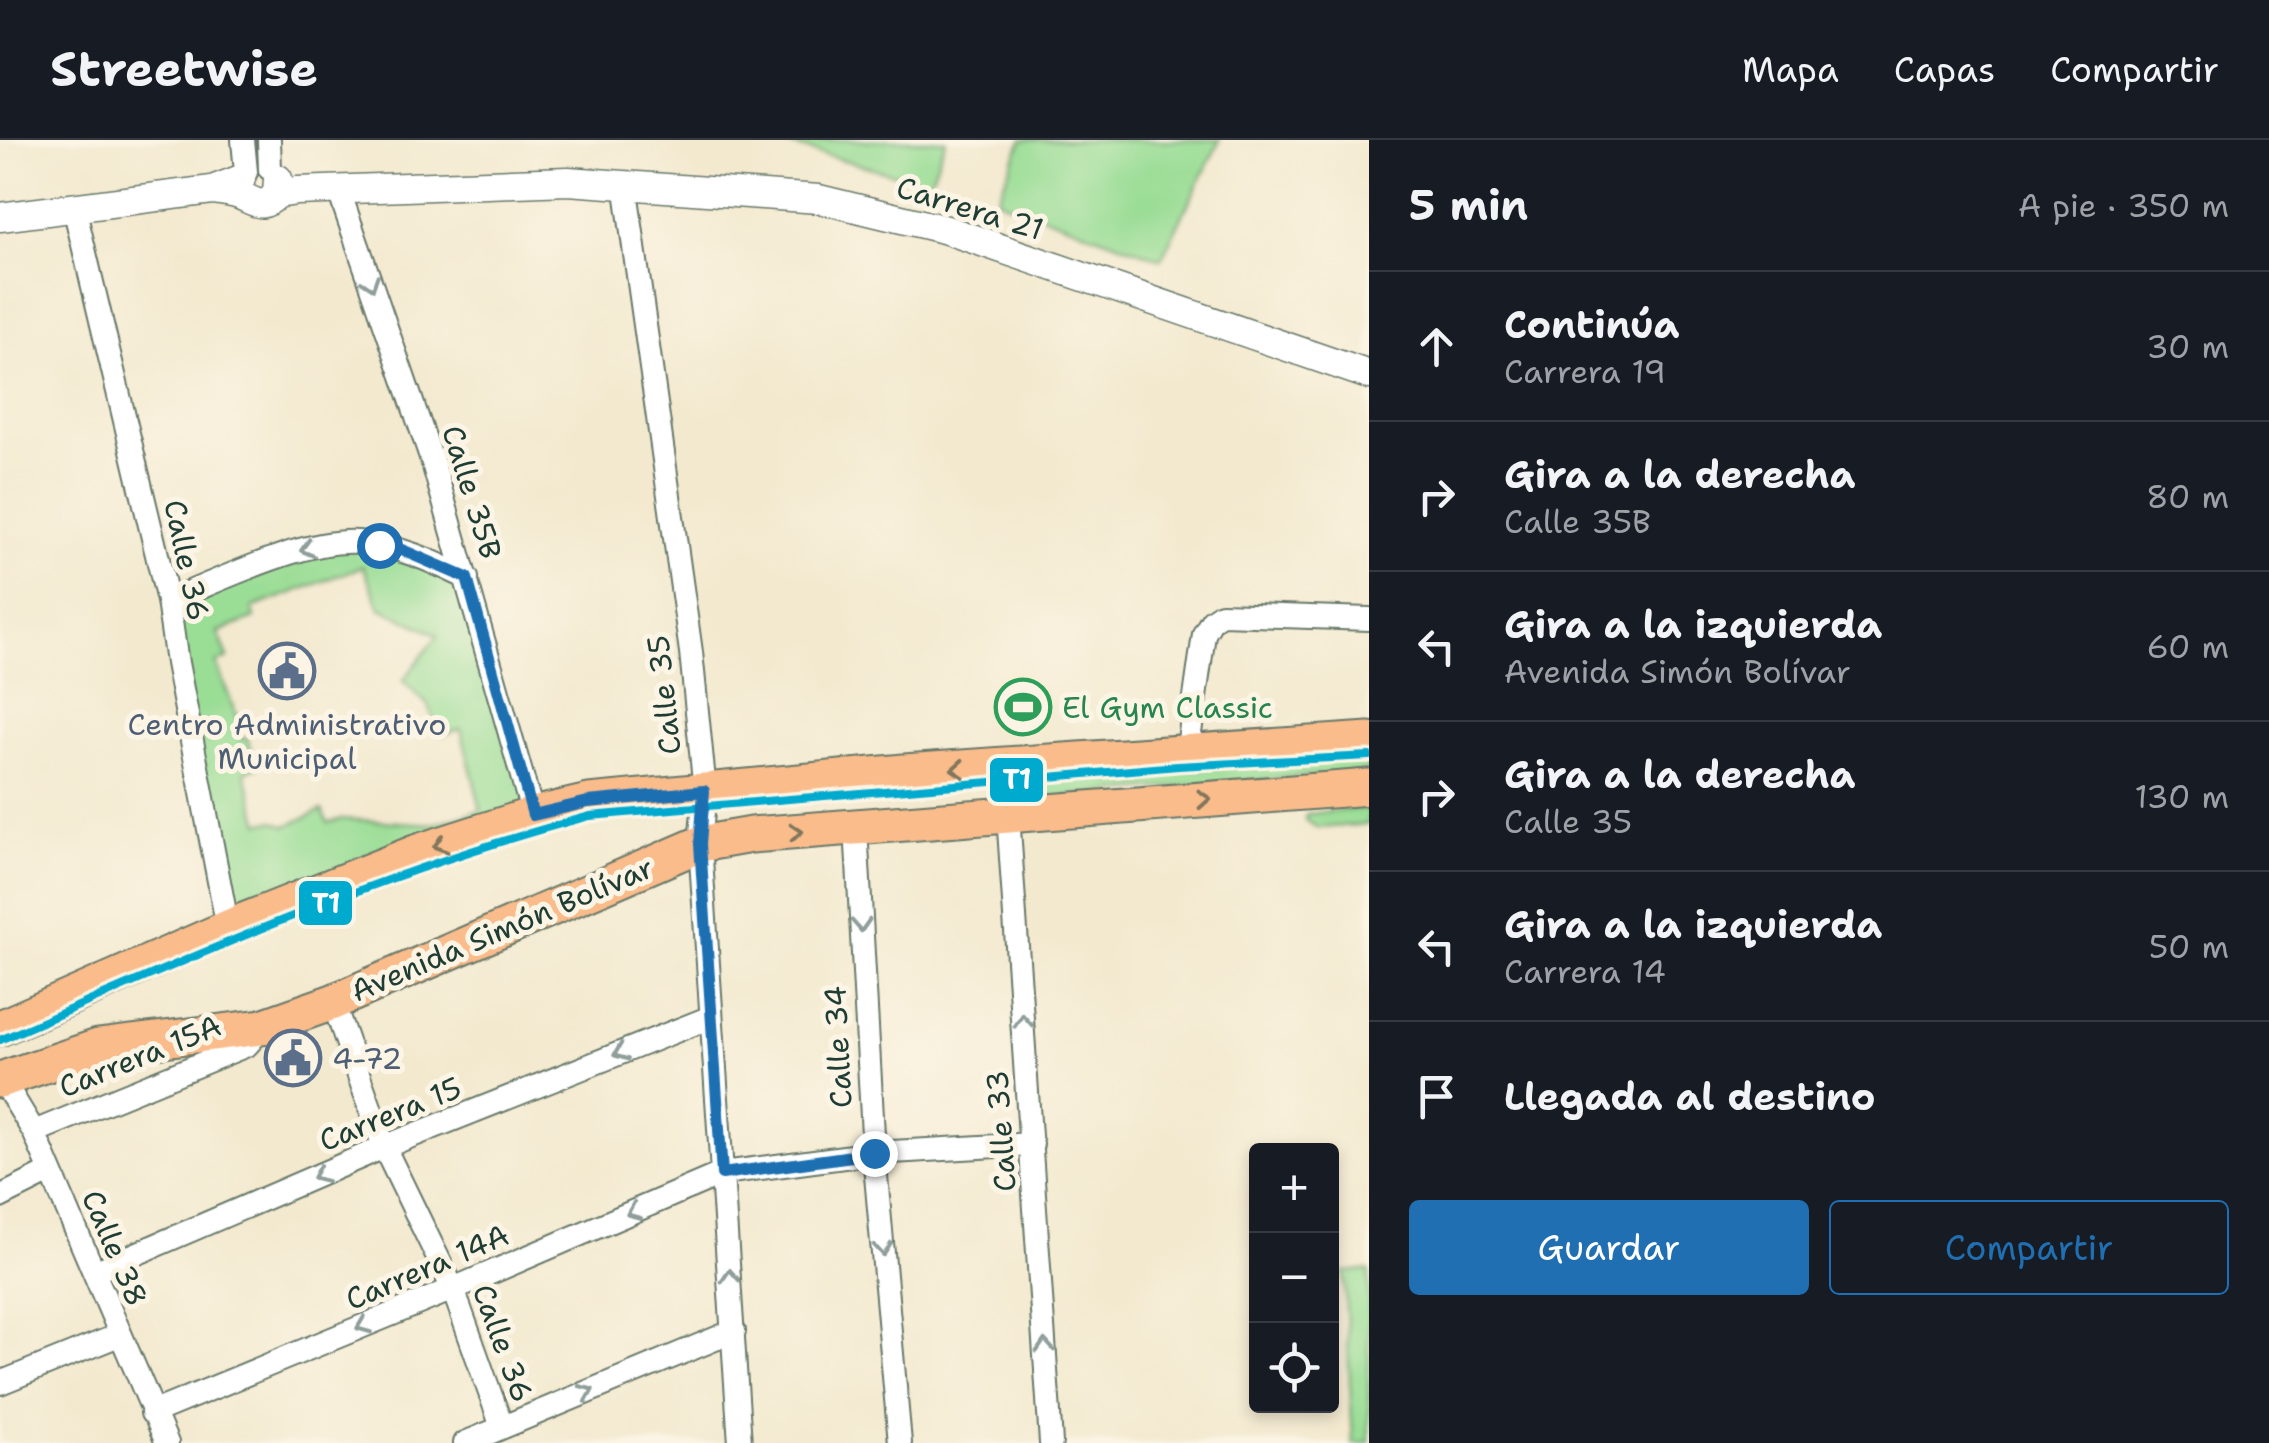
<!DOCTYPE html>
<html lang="es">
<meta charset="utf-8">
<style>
:root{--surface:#171b24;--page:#20242c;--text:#f1f3f6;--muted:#9ea1a6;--line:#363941;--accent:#1f6fb2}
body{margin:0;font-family:"Shantell Sans",sans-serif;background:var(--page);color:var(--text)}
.controls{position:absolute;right:30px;bottom:30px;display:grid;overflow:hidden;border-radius:10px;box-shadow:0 5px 15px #0003}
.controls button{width:90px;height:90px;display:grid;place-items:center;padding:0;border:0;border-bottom:2px solid var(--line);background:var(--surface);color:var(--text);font:50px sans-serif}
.stop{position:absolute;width:30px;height:30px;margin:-22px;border:8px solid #1f6fb2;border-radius:50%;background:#fff}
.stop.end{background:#1f6fb2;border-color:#fff;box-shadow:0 2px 10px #0008}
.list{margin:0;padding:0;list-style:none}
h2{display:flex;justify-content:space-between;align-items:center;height:130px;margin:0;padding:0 40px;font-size:42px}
h2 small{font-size:32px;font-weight:400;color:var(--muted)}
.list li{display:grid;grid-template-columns:65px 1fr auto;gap:30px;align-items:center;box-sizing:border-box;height:150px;padding:0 40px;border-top:2px solid var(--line)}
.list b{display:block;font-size:38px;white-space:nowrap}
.list p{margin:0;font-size:32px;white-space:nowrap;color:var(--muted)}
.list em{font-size:32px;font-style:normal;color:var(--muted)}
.actions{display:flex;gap:20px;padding:30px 40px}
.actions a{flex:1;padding:22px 0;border:2px solid var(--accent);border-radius:10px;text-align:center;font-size:35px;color:var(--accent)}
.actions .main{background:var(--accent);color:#fff}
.icon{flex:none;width:55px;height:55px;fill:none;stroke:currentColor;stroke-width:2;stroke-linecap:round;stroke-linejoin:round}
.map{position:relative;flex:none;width:1369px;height:1303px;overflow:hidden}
header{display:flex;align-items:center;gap:60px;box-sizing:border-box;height:140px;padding:0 50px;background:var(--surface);border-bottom:2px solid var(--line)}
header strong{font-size:48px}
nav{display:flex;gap:55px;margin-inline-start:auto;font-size:35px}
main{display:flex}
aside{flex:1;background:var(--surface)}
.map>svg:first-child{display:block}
.green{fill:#9add95;stroke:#5c8d64;stroke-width:2.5;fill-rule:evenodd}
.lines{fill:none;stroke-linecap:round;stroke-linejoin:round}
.minor-casing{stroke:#69796a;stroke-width:26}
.tertiary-casing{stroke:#69796a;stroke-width:31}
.primary-casing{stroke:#69796a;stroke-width:39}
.minor{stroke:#fff;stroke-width:22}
.tertiary{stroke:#fff;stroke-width:28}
.primary{stroke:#fabc8b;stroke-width:35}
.bus-1-casing{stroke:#fcf5e5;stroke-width:15}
.bus-1{stroke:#00a9ce;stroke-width:8}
.oneway{stroke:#8f9e9a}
.oneway2{stroke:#82765b}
.route{stroke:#1f6fb2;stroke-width:12}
.labels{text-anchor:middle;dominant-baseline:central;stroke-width:10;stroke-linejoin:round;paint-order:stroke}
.street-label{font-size:30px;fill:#1f3d34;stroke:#fcf5e5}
.leisure-label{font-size:30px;fill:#27864d;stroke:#fcf5e5;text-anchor:start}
.service-label{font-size:30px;fill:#4e5e75;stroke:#fcf5e5}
.line-badge{stroke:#fcf5e5;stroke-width:4}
.badge-label{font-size:28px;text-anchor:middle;font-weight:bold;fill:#fff}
</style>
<header>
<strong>Streetwise</strong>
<nav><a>Mapa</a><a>Capas</a><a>Compartir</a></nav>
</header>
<main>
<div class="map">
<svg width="1369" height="1303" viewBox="0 0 1369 1303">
<rect width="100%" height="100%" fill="#fcf5e5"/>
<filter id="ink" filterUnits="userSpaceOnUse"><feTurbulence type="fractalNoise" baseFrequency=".01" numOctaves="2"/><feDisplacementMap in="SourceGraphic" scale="20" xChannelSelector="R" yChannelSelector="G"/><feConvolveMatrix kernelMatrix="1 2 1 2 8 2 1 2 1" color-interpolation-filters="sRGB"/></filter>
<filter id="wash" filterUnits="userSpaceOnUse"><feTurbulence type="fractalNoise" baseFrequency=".0048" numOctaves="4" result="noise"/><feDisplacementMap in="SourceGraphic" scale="40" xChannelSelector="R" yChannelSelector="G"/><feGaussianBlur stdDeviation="2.25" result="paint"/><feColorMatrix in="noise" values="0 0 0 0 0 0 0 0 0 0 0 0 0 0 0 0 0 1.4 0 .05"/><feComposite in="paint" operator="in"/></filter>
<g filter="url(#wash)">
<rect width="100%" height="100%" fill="#f3e9cf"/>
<path class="green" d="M 772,0 L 946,0 L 929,44 Z
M 1022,0 L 1220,0 L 1161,119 L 997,59 Z
M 337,402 L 467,438 L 533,675 L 228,788 L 168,461 ZM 363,426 L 380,468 L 438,495 L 403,541 L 427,564 L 441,595 L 461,589 L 481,670 L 435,684 L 342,679 L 328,683 L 322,670 L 287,686 L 274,681 L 260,683 L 245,632 L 258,626 L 247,598 L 241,599 L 236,587 L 240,585 L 216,523 L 228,518 L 218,492 L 255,478 L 252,468 Z
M 1369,616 L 1369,631 L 1017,660 L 1014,641 Z
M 1369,668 L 1369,684 L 1317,688 L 1306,680 L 1307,674 Z
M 1369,1130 L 1369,1303 L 1353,1303 L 1344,1132 Z"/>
</g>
<g filter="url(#ink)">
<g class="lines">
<g class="minor-casing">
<path id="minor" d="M 243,0 L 246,32
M 269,0 L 270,29
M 625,43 L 691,512 L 705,651 L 700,704 L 740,1303
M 339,51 L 433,323 L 533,675
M 74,67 L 168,461 L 177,523 L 228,788
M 168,461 C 221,440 302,399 358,402 C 397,405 432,421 467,438
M 1187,614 L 1204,494 L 1212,480 L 1221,474 L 1369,479
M 1008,674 L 1051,1303
M 856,687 L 874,1013 L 900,1303
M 333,862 L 384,1007 L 453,1149 L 502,1287
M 2,939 L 34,992 L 167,1303
M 34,992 L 247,905 L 261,889
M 0,1057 L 50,1032
M 94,1132 L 384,1007 L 711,877
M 0,1243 L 119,1195
M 152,1273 L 453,1149 L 723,1033 L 874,1013 L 1032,1004
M 465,1303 L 734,1191"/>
</g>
<g class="tertiary-casing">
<path id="tertiary" d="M 212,50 C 221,51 231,52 239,55 C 255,61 262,71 277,54 L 278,39
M 277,54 L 297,51 L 568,41 L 819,59 L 947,90 L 1369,235
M 0,77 L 212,50 L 241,39"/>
</g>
<g class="primary-casing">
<path id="primary" d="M 0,888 L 244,781 L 418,712 L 533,675 L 589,662 L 904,632 L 1369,600
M 0,940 L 98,907 L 262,887 L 333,862 L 700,704 L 751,695 L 1369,647"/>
</g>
<use href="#minor" class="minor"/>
<use href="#tertiary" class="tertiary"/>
<use href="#primary" class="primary"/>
<g class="bus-1-casing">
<path id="bus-1" d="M 0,900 C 194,816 385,730 590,676 L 1178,626 L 1369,616"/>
</g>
<use href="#bus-1" class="bus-1"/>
</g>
<defs><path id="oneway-chevron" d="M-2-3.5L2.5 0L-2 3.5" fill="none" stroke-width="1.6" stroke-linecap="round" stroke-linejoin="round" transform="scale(2.5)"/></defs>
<g class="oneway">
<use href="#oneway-chevron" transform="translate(371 143) rotate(71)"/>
<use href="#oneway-chevron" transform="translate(307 409) rotate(164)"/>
<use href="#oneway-chevron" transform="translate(861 785) rotate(87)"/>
<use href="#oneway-chevron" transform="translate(1023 881) rotate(-94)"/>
<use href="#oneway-chevron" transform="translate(620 913) rotate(158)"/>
<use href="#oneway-chevron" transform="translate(319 1035) rotate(157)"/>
<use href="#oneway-chevron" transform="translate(633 1072) rotate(157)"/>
<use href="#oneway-chevron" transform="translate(883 1109) rotate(85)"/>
<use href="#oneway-chevron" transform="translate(730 1136) rotate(-94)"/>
<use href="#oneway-chevron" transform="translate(363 1186) rotate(158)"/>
<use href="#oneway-chevron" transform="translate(1045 1206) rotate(-94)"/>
<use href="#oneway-chevron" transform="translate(587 1252) rotate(-23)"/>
</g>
<g class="oneway2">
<use href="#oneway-chevron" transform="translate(958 629) rotate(176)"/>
<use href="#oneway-chevron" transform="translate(1204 659) rotate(-4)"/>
<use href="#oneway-chevron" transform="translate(796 692) rotate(-4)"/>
<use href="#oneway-chevron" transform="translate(440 705) rotate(162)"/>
</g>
</g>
<g class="lines" filter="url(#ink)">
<path class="route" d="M 379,405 L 402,410 L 467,438 L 533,675 L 588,662 L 704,651 L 700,704 L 722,1034 L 874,1013"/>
</g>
<defs>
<g id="civic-ring" transform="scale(2.875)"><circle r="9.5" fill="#fcf5e5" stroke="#5c6f8a" stroke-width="1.5"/><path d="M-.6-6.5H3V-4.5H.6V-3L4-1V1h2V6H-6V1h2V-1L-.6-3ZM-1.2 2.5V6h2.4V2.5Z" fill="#5c6f8a"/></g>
<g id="stadium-ring" transform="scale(2.875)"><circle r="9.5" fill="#fcf5e5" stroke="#2e9e5b" stroke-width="1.5"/><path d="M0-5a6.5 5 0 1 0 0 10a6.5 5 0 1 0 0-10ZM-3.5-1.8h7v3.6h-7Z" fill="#2e9e5b"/></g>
</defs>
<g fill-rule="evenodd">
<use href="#civic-ring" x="287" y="531"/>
<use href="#stadium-ring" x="1023" y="567"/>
<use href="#civic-ring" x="293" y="918"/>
</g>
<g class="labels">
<g class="street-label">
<text transform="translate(970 68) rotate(17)">Carrera 21</text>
<text transform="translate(472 352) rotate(73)">Calle 35B</text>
<text transform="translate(187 420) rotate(78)">Calle 36</text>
<text transform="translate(664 555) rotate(-96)">Calle 35</text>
<text transform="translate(502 789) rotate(-23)">Avenida Simón Bolívar</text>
<text transform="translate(838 907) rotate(-93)">Calle 34</text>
<text transform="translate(140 916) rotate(-22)">Carrera 15A</text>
<text transform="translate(390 974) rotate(-22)">Carrera 15</text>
<text transform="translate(1001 991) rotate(-94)">Calle 33</text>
<text transform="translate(115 1108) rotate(67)">Calle 38</text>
<text transform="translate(427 1127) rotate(-23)">Carrera 14A</text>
<text transform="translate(503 1203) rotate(70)">Calle 36</text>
</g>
<g class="leisure-label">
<text x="1062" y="567">El Gym Classic</text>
</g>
<g class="service-label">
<text x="287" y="584">Centro Administrativo<tspan x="287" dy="34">Municipal</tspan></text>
<text x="332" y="918" text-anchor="start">4-72</text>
</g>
</g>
<g class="line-badge">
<rect x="988" y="616" width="57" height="48" rx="10" fill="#00a9ce"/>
<rect x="297" y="739" width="57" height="48" rx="10" fill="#00a9ce"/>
</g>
<g class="badge-label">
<text x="1017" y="649">T1</text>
<text x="326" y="773">T1</text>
</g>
</svg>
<div class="controls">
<button>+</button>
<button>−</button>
<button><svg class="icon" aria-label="locate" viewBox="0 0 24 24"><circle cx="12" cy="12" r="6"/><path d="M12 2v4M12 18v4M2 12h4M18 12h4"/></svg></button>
</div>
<div class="stop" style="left:379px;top:405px"></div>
<div class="stop end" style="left:874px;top:1013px"></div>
</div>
<aside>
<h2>5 min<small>A pie · 350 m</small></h2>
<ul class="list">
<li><svg class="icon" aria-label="ahead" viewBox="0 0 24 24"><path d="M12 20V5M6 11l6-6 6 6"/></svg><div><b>Continúa</b><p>Carrera 19</p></div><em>30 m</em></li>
<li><svg class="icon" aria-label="right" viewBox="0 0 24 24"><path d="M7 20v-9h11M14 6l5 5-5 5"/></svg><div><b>Gira a la derecha</b><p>Calle 35B</p></div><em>80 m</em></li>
<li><svg class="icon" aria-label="left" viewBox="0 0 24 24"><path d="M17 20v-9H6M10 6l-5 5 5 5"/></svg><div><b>Gira a la izquierda</b><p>Avenida Simón Bolívar</p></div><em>60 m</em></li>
<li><svg class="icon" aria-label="right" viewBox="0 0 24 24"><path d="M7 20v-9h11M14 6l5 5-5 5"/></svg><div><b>Gira a la derecha</b><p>Calle 35</p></div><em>130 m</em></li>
<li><svg class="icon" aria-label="left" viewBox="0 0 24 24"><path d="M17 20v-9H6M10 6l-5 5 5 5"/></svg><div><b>Gira a la izquierda</b><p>Carrera 14</p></div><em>50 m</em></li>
<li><svg class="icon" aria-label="arrive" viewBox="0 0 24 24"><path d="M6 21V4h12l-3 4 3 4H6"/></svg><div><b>Llegada al destino</b></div></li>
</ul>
<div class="actions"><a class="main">Guardar</a><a>Compartir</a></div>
</aside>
</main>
